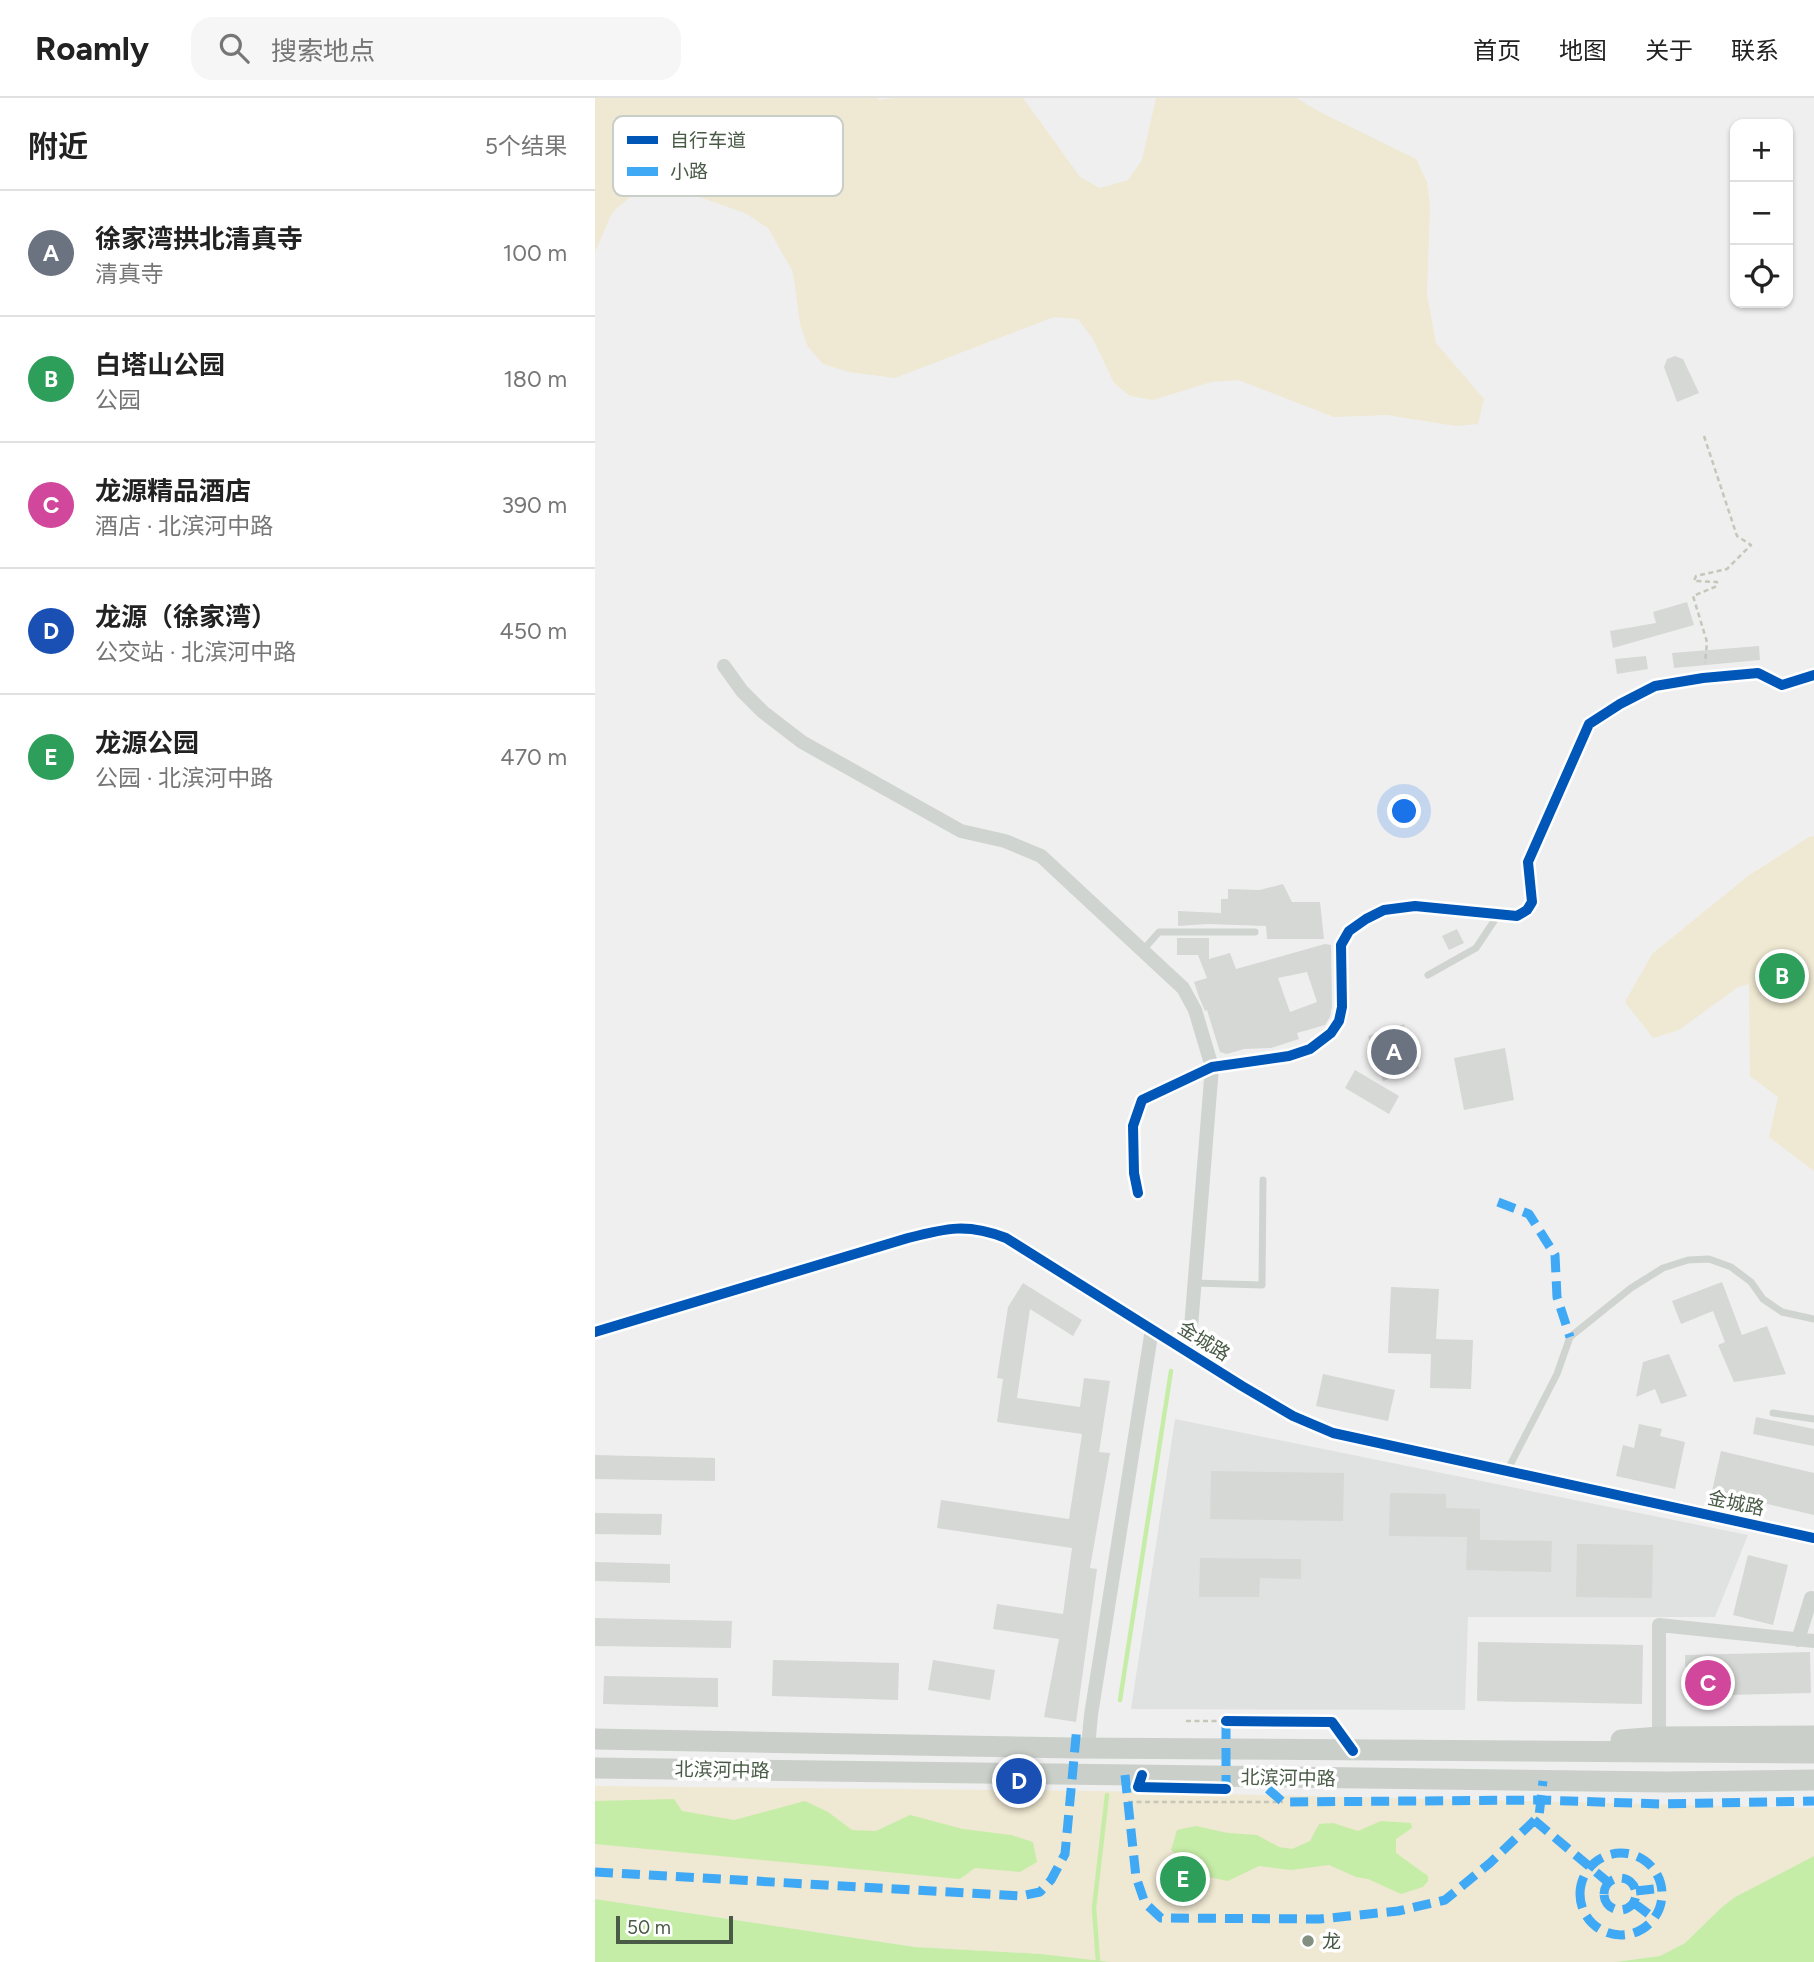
<!DOCTYPE html>
<html lang="zh">
<meta charset="utf-8">
<style>
:root{--surface:#fff;--page:#f6f6f6;--text:#222;--muted:#767676;--line:#e0e0e0;--accent:#838f81}
body{margin:0;font-family:Figtree,"Noto Sans SC",sans-serif;background:var(--page);color:var(--text)}
.controls{position:absolute;right:21px;top:21px;display:grid;overflow:hidden;border-radius:14px;box-shadow:0 2px 5px #0004}
.controls button{width:63px;height:63px;display:grid;place-items:center;padding:0;border:0;border-bottom:2px solid var(--line);background:var(--surface);color:var(--text);font:35px sans-serif}
.scale{position:absolute;left:21px;bottom:18px;width:117px;box-sizing:border-box;padding-left:7px;border:4px solid #495b46;border-top:0;font-size:19px;line-height:24px;white-space:nowrap;color:#495b46;-webkit-text-stroke:5px #fff;paint-order:stroke}
.you{position:absolute;left:810px;top:714px;width:24px;height:24px;margin:-18px;border:5px solid #fff;border-radius:50%;background:#1a73e8;box-shadow:0 0 0 10px #1a73e833}
.badge{display:grid;place-items:center;width:46px;height:46px;border-radius:50%;background:var(--accent);color:#fff;font-size:23px;font-weight:700}
.pin{position:absolute;translate:-50% -50%;border:4px solid #fff;box-shadow:0 2px 7px #0006}
.list{margin:0;padding:0;list-style:none}
h2{display:flex;justify-content:space-between;align-items:center;height:91px;margin:0;padding:0 28px;font-size:30px}
h2 small{font-size:23px;font-weight:400;color:var(--muted)}
.list li{display:grid;grid-template-columns:46px 1fr auto;gap:21px;align-items:center;box-sizing:border-box;height:126px;padding:0 28px;border-top:2px solid var(--line)}
.list b{display:block;font-size:26px;white-space:nowrap}
.list p{margin:0;font-size:23px;white-space:nowrap;color:var(--muted)}
.list em{font-size:23px;font-style:normal;color:var(--muted)}
.icon{flex:none;width:38px;height:38px;fill:none;stroke:currentColor;stroke-width:2;stroke-linecap:round;stroke-linejoin:round}
.map{position:relative;flex:none;width:1219px;height:1864px;overflow:hidden}
header{display:flex;align-items:center;gap:42px;box-sizing:border-box;height:98px;padding:0 35px;background:var(--surface);border-bottom:2px solid var(--line)}
header strong{font-size:33px}
nav{display:flex;gap:38px;margin-inline-start:auto;font-size:24px}
.search{width:490px;height:63px;background:var(--page);display:flex;align-items:center;gap:18px;box-sizing:border-box;padding:0 24px;border-radius:21px;color:var(--muted);font-size:26px}
main{display:flex}
aside{flex:1;background:var(--surface)}
.map>svg:first-child{display:block}
.education{fill:#e0e1e1}
.green{fill:#efe8d2}
.water{fill:#c6eda7}
.lines{fill:none;stroke-linecap:round;stroke-linejoin:round}
.stream{stroke:#c6eda7;stroke-width:4.5}
.building{fill:#d5d8d5;fill-rule:evenodd}
.path{stroke:#c5c7ba;stroke-width:2.5;stroke-dasharray:5 3.5;stroke-linecap:butt}
.lane{stroke:#d0d4d0;stroke-width:7}
.street{stroke:#d0d4d0;stroke-width:14}
.primary{stroke:#cad0c9;stroke-width:21}
.quiet{stroke:#3fa9f5;stroke-width:9;stroke-dasharray:18 9;stroke-linecap:butt}
.cycleway-casing{stroke:#fff;stroke-width:15}
.cycleway{stroke:#0057b8;stroke-width:10}
.poi-dot{fill:#838f81;stroke:#fff;stroke-width:2.5}
.labels{text-anchor:middle;dominant-baseline:central;stroke-width:7;stroke-linejoin:round;paint-order:stroke}
.street-label{font-size:19px;fill:#495b46;stroke:#fff}
.poi-label{font-size:19px;fill:#495b46;stroke:#fff;text-anchor:start}
.key{fill:#fff;stroke:#c8cec8;stroke-width:2}
.key-label{font-size:19px;fill:#495b46}
</style>
<header>
<strong>Roamly</strong>
<div class="search"><svg class="icon" aria-label="search" viewBox="0 0 24 24"><circle cx="10" cy="10" r="6"/><path d="M15 15l6 6"/></svg>搜索地点</div>
<nav><a>首页</a><a>地图</a><a>关于</a><a>联系</a></nav>
</header>
<main>
<aside>
<h2>附近<small>5个结果</small></h2>
<ul class="list">
<li><span class="badge" style="background:#6b7280">A</span><div><b>徐家湾拱北清真寺</b><p>清真寺</p></div><em>100 m</em></li>
<li><span class="badge" style="background:#2e9e5b">B</span><div><b>白塔山公园</b><p>公园</p></div><em>180 m</em></li>
<li><span class="badge" style="background:#d1479c">C</span><div><b>龙源精品酒店</b><p>酒店 · 北滨河中路</p></div><em>390 m</em></li>
<li><span class="badge" style="background:#1a4fb4">D</span><div><b>龙源（徐家湾）</b><p>公交站 · 北滨河中路</p></div><em>450 m</em></li>
<li><span class="badge" style="background:#2e9e5b">E</span><div><b>龙源公园</b><p>公园 · 北滨河中路</p></div><em>470 m</em></li>
</ul>
</aside>
<div class="map">
<svg width="1219" height="1864" viewBox="0 0 1219 1864">
<rect width="100%" height="100%" fill="#efefef"/>
<path class="education" d="M 580,1321 L 1153,1437 L 1120,1519 L 873,1519 L 870,1612 L 536,1611 Z"/>
<path class="green" d="M 0,0 L 282,0 L 284,2 L 299,0 L 428,0 L 485,79 L 505,90 L 533,82 L 547,62 L 561,0 L 701,0 L 725,14 L 821,61 L 832,84 L 835,108 L 832,196 L 841,245 L 889,301 L 883,326 L 861,328 L 792,317 L 739,319 L 643,282 L 616,284 L 558,302 L 535,298 L 519,285 L 498,241 L 483,221 L 459,219 L 300,280 L 254,274 L 228,266 L 213,249 L 205,226 L 198,174 L 173,130 L 150,115 L 82,91 L 57,87 L 37,97 L 17,115 L 0,154 Z
M 1219,738 L 1219,1073 L 1174,1039 L 1183,999 L 1155,978 L 1154,886 L 1143,889 L 1084,932 L 1058,940 L 1030,904 L 1057,856 L 1153,778 L 1214,739 Z
M 0,1688 L 502,1693 L 1219,1710 L 1219,1758 L 1140,1799 L 1127,1809 L 1090,1845 L 1065,1858 L 1020,1864 L 516,1864 L 446,1856 L 320,1849 L 0,1801 Z"/>
<path class="water" d="M 79,1701 L 87,1713 L 139,1722 L 210,1703 L 233,1714 L 257,1732 L 281,1733 L 315,1717 L 368,1731 L 416,1737 L 438,1744 L 442,1764 L 425,1774 L 380,1770 L 365,1781 L 0,1746 L 0,1703 Z
M 786,1723 L 816,1725 L 817,1730 L 801,1741 L 801,1755 L 833,1778 L 833,1783 L 828,1789 L 806,1796 L 773,1781 L 761,1779 L 734,1767 L 696,1772 L 664,1768 L 633,1783 L 604,1777 L 576,1752 L 582,1732 L 601,1728 L 633,1735 L 662,1737 L 684,1749 L 697,1751 L 715,1743 L 724,1726 L 738,1725 L 763,1733 Z
M 1219,1758 L 1219,1864 L 1020,1864 L 1065,1858 L 1090,1845 L 1127,1809 L 1140,1799 Z
M 0,1801 L 320,1849 L 446,1856 L 516,1864 L 0,1864 Z"/>
<g class="lines">
<path class="stream" d="M 525,1602 L 576,1273
M 503,1864 L 499,1810 L 512,1697"/>
</g>
<path class="building" d="M 1080,258 L 1088,261 L 1104,295 L 1082,304 L 1069,269 L 1072,261 Z
M 1092,504 L 1099,527 L 1018,550 L 1015,533 L 1061,525 L 1058,514 Z
M 1164,548 L 1165,562 L 1079,570 L 1077,555 Z
M 1051,558 L 1053,571 L 1022,576 L 1020,561 Z
M 688,786 L 697,804 L 725,804 L 729,841 L 672,841 L 671,828 L 613,826 L 583,828 L 583,813 L 626,815 L 626,801 L 633,801 L 633,791 L 665,792 Z
M 862,831 L 869,845 L 854,852 L 847,838 Z
M 582,840 L 614,840 L 614,861 L 635,855 L 641,871 L 730,846 L 736,847 L 737,908 L 735,919 L 730,927 L 702,935 L 704,941 L 676,950 L 649,951 L 632,956 L 625,954 L 612,912 L 610,913 L 604,899 L 599,884 L 612,880 L 603,857 L 582,857 ZM 712,874 L 722,904 L 695,914 L 683,880 Z
M 809,926 L 824,971 L 788,983 L 773,938 Z
M 910,950 L 919,1002 L 869,1012 L 859,960 Z
M 760,972 L 804,998 L 794,1016 L 750,990 Z
M 1127,1184 L 1147,1237 L 1172,1228 L 1191,1276 L 1139,1284 L 1123,1247 L 1130,1244 L 1118,1213 L 1086,1226 L 1077,1203 Z
M 428,1185 L 487,1222 L 478,1238 L 435,1211 L 422,1300 L 485,1309 L 489,1280 L 515,1283 L 504,1354 L 515,1355 L 495,1470 L 502,1471 L 481,1624 L 449,1619 L 464,1541 L 398,1531 L 402,1506 L 468,1516 L 477,1450 L 342,1430 L 346,1402 L 474,1421 L 487,1336 L 402,1324 L 408,1281 L 402,1280 L 413,1209 Z
M 796,1189 L 844,1191 L 841,1241 L 878,1242 L 876,1291 L 835,1290 L 836,1256 L 793,1255 Z
M 1074,1256 L 1092,1298 L 1066,1306 L 1060,1291 L 1041,1299 L 1048,1264 Z
M 728,1276 L 800,1292 L 793,1323 L 721,1308 Z
M 1161,1319 L 1219,1331 L 1219,1348 L 1158,1336 Z
M 1044,1326 L 1067,1331 L 1065,1338 L 1090,1344 L 1080,1391 L 1021,1378 L 1028,1347 L 1039,1350 Z
M 1126,1353 L 1219,1375 L 1219,1417 L 1117,1393 Z
M 0,1357 L 120,1360 L 120,1383 L 0,1381 Z
M 616,1373 L 749,1375 L 748,1423 L 615,1421 Z
M 795,1395 L 851,1396 L 851,1410 L 885,1411 L 885,1442 L 957,1443 L 956,1474 L 871,1472 L 872,1439 L 794,1438 Z
M 0,1415 L 67,1416 L 66,1437 L 0,1436 Z
M 982,1446 L 1058,1447 L 1057,1500 L 981,1499 Z
M 1153,1457 L 1193,1467 L 1178,1527 L 1138,1517 Z
M 605,1460 L 706,1461 L 706,1481 L 665,1480 L 664,1499 L 604,1499 Z
M 0,1464 L 75,1466 L 75,1485 L 0,1483 Z
M 0,1520 L 137,1523 L 136,1550 L 0,1548 Z
M 883,1544 L 1048,1547 L 1047,1606 L 882,1603 Z
M 1215,1554 L 1216,1595 L 1091,1598 L 1090,1557 Z
M 178,1562 L 304,1565 L 303,1602 L 177,1598 Z
M 338,1562 L 400,1572 L 395,1602 L 333,1592 Z
M 9,1578 L 123,1580 L 123,1609 L 8,1606 Z"/>
<g class="lines">
<path class="path" d="M 1109,338 L 1142,438 L 1156,447 L 1132,471 L 1101,478 L 1099,483 L 1122,484 L 1122,488 L 1098,498 L 1112,544 L 1110,565
M 591,1623 L 631,1623
M 533,1704 L 688,1704"/>
<path class="lane" d="M 548,852 L 564,834 L 660,834
M 833,877 L 881,850 L 903,817
M 600,1185 L 667,1187 L 668,1082
M 1178,1315 L 1219,1321
M 912,1373 L 962,1276 L 975,1239 L 1036,1190 L 1068,1170 L 1093,1162 L 1114,1161 L 1136,1169 L 1156,1184 L 1168,1201 L 1187,1214 L 1219,1221"/>
<path class="street" d="M 129,568 L 147,593 L 168,614 L 207,644 L 366,733 L 410,743 L 446,758 L 588,890 L 600,912 L 617,969 L 594,1254
M 543,1095 L 539,1075 L 538,1028 L 547,1002 L 617,969 L 694,958 L 715,951 L 736,935 L 744,923 L 747,909 L 746,847 L 754,833 L 771,821 L 789,812 L 820,808 L 922,818 L 932,812 L 937,804 L 933,764 L 994,626 L 1025,606 L 1060,588 L 1108,580 L 1163,575 L 1187,587 L 1219,577
M 0,1234 L 313,1140 C 352,1130 372,1125 411,1140 L 647,1288 L 698,1318 L 738,1335 L 1219,1440
M 1203,1542 L 1216,1500 L 1219,1501
M 1064,1639 L 1064,1527 L 1219,1543
M 493,1650 L 496,1617 L 557,1231"/>
<path class="primary" d="M 0,1641 L 480,1650 L 1219,1655
M 1026,1642 L 1064,1639 L 1219,1638
M 0,1670 L 1072,1684 L 1219,1682"/>
<path class="quiet" d="M 903,1104 L 934,1116 L 960,1157 L 962,1199 L 975,1239
M 631,1623 L 631,1691
M 530,1677 L 541,1779 L 550,1805 L 566,1820 L 725,1821 L 803,1813 L 850,1802 L 895,1765 L 944,1718 L 948,1683
M 673,1691 L 688,1704 L 946,1702 L 1066,1706 L 1219,1703
M 939,1722 L 1014,1785
M985 1796a41 41 0 1 1 82 0a41 41 0 1 1-82 0Z
M 0,1774 L 426,1798 L 445,1794 L 456,1782 L 470,1756 L 482,1628
M1009 1796a16 16 0 1 1 32 0a16 16 0 1 1-32 0Z
M 1041,1793 L 1067,1790
M 1039,1805 L 1060,1821"/>
<g class="cycleway-casing">
<path id="cycleway" d="M 543,1095 L 539,1075 L 538,1028 L 547,1002 L 617,969 L 694,958 L 715,951 L 736,935 L 744,923 L 747,909 L 746,847 L 754,833 L 771,821 L 789,812 L 820,808 L 922,818 L 932,812 L 937,804 L 933,764 L 994,626 L 1025,606 L 1060,588 L 1108,580 L 1163,575 L 1187,587 L 1219,577
M 0,1234 L 313,1140 C 352,1130 372,1125 411,1140 L 647,1288 L 698,1318 L 738,1335 L 1219,1440
M 631,1623 L 737,1624 L 758,1653
M 547,1677 L 543,1689 L 631,1691"/>
</g>
<use href="#cycleway" class="cycleway"/>
</g>
<circle class="poi-dot" cx="713" cy="1843" r="7"/>
<g class="labels">
<g class="street-label">
<text transform="translate(609 1243) rotate(32)">金城路</text>
<text transform="translate(1141 1405) rotate(12)">金城路</text>
<text transform="translate(127 1672) rotate(1)">北滨河中路</text>
<text transform="translate(693 1680) rotate(1)">北滨河中路</text>
</g>
<g class="poi-label">
<text x="727" y="1843">龙</text>
</g>
</g>
<rect x="18" y="18" width="230" height="80" rx="10" class="key"/>
<rect x="32" y="38" width="31" height="8" fill="#0057b8"/>
<rect x="32" y="69" width="31" height="9" fill="#3fa9f5"/>
<g class="key-label">
<text x="75" y="49">自行车道</text>
<text x="75" y="80">小路</text>
</g>
</svg>
<div class="controls">
<button>+</button>
<button>−</button>
<button><svg class="icon" aria-label="locate" viewBox="0 0 24 24"><circle cx="12" cy="12" r="6"/><path d="M12 2v4M12 18v4M2 12h4M18 12h4"/></svg></button>
</div>
<div class="scale">50 m</div>
<div class="you"></div>
<div class="pin badge" style="left:799px;top:954px;background:#6b7280">A</div>
<div class="pin badge" style="left:1187px;top:878px;background:#2e9e5b">B</div>
<div class="pin badge" style="left:1113px;top:1585px;background:#d1479c">C</div>
<div class="pin badge" style="left:424px;top:1683px;background:#1a4fb4">D</div>
<div class="pin badge" style="left:588px;top:1781px;background:#2e9e5b">E</div>
</div>
</main>
